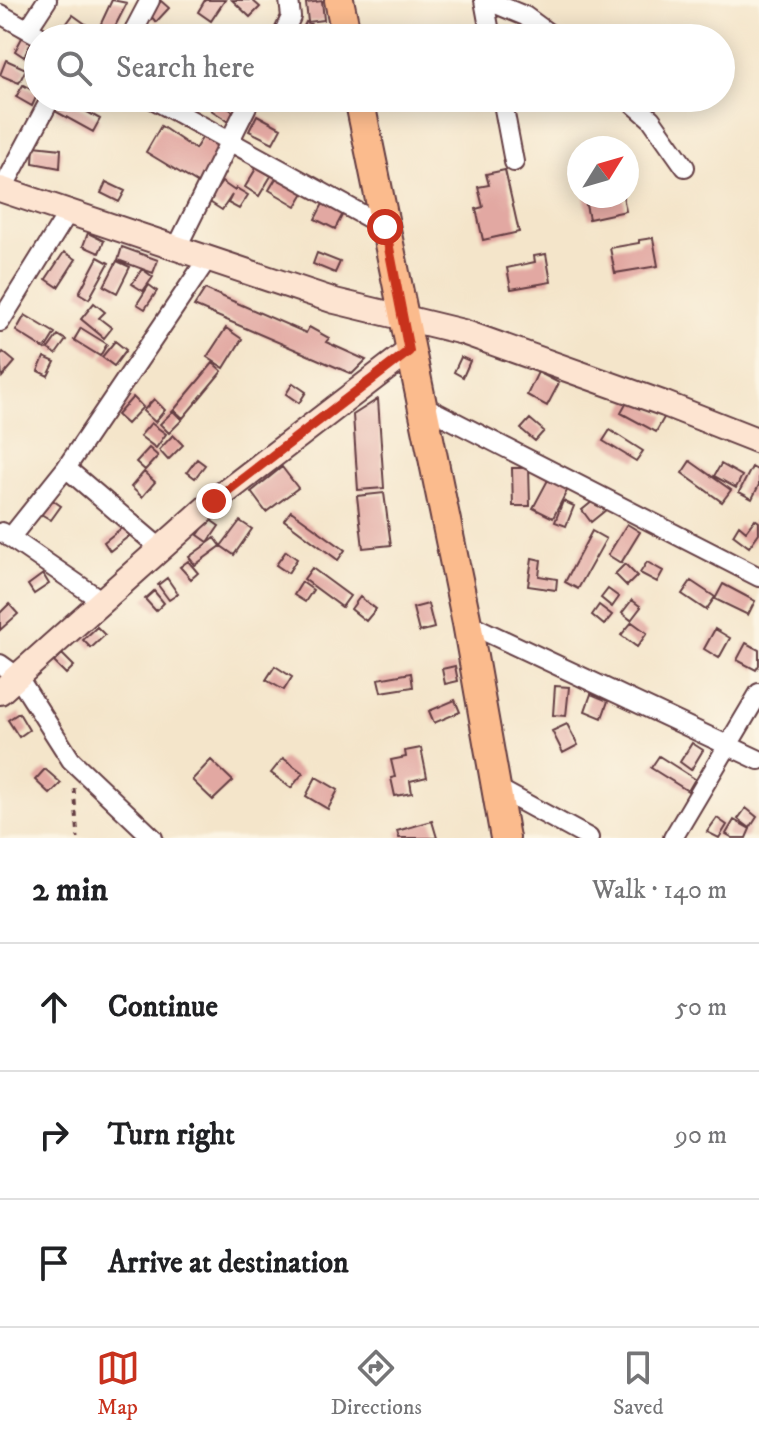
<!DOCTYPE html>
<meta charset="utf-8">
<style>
:root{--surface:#fff;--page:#f6f6f6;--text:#202124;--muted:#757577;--line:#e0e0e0;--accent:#c8321e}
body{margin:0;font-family:"IM FELL DW Pica",serif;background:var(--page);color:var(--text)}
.compass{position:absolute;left:567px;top:136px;width:72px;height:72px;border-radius:50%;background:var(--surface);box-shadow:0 4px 20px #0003;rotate:53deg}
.stop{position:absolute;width:24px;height:24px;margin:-18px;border:6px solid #c8321e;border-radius:50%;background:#fff}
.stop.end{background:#c8321e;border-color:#fff;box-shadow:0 2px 8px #0008}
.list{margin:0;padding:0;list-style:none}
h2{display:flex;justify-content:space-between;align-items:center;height:104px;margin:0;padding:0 32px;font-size:34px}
h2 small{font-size:26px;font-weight:400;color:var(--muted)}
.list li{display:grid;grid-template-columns:52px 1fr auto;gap:24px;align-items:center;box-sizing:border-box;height:128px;padding:0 32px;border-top:2px solid var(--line)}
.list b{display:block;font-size:30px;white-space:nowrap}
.list em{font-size:26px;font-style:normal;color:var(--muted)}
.icon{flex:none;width:44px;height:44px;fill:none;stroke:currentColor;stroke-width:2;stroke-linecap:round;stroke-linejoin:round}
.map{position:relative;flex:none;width:759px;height:838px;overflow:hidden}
.search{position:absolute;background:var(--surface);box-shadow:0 4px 20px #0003;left:24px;right:24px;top:24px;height:88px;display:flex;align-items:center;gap:20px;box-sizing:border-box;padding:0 28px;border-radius:44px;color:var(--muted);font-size:30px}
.sheet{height:488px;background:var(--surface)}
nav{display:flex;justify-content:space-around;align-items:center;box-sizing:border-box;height:112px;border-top:2px solid var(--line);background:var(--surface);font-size:22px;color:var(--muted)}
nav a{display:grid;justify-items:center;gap:4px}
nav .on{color:var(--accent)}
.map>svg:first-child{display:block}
.building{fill:#e2a8a2}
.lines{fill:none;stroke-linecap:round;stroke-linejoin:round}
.street-casing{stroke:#643d43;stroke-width:22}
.secondary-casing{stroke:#643d43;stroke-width:28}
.primary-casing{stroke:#643d43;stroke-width:32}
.path{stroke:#643d43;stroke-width:3;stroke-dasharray:6 6;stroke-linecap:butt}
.street{stroke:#fff;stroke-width:18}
.secondary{stroke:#fde4d1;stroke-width:24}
.primary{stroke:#fbbb8d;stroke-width:28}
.route{stroke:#c8321e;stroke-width:10}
</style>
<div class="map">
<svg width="759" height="838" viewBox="0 0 759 838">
<rect width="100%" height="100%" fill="#fcf5e5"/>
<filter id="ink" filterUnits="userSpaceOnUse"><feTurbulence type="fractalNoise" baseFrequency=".0125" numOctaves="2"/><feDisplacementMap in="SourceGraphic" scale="16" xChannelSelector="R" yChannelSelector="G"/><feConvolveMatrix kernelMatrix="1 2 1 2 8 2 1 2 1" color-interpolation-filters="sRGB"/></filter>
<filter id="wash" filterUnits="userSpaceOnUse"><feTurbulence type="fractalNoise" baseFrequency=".006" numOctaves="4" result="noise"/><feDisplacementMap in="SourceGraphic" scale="32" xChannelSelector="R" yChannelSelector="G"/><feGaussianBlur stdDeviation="1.8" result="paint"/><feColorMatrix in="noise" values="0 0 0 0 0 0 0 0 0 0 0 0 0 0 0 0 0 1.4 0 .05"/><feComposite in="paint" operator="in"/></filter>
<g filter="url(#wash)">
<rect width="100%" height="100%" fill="#f4e5ca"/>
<g id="blocks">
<path class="building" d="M 112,0 L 127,3 L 109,38 L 97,32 Z
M 205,0 L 225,0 L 211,21 L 198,12 Z
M 232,0 L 252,0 L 260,7 L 250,17 Z
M 161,1 L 169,8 L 156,22 L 149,14 Z
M 322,1 L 324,20 L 308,22 L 306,3 Z
M 73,15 L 91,28 L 85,36 L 67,23 Z
M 306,22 L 316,27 L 311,38 L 298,38 Z
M 24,34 L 33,39 L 24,57 L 15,51 Z
M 6,60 L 26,69 L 19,83 L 0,75 Z
M 23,85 L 38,93 L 32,106 L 16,97 Z
M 62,98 L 100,119 L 93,132 L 55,111 Z
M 217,101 L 237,114 L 231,123 L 211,110 Z
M 257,115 L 281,128 L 273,143 L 249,131 Z
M 161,126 L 195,149 L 204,135 L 221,145 L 199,184 L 146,152 Z
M 34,146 L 61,149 L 60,168 L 33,163 Z
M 257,167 L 271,176 L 259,196 L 245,187 Z
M 505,170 L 519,232 L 483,240 L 476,209 L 483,207 L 478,187 L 489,185 L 486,174 Z
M 278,175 L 305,191 L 296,206 L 269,190 Z
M 106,182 L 125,191 L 119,202 L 101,193 Z
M 222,182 L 235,191 L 236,188 L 248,195 L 239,209 L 228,203 L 232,195 L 222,210 L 208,201 Z
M 584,196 L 623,196 L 626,211 L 589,219 Z
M 326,198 L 346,208 L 335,229 L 315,219 Z
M 88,233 L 104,241 L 99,253 L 83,246 Z
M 653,238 L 658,266 L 615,273 L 610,248 L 639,243 L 639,240 Z
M 122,247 L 158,260 L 153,273 L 118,260 Z
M 64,252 L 76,259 L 58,287 L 46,279 Z
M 317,253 L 340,262 L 335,273 L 313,264 Z
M 546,254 L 551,282 L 511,289 L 507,268 L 535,262 L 534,256 Z
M 98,257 L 109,263 L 89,299 L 79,293 Z
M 117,261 L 130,267 L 117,293 L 104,286 Z
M 142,269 L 153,277 L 143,291 L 132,284 Z
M 149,285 L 157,291 L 145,309 L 137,304 Z
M 205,289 L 306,333 L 309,327 L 329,338 L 326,342 L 366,360 L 352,374 L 194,306 Z
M 94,303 L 105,312 L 99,318 L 112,328 L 104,338 L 81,319 Z
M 25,315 L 55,333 L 45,349 L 16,331 Z
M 81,328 L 107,344 L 100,356 L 74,340 Z
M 226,328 L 242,339 L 224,368 L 207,357 Z
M 58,335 L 66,340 L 56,354 L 48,349 Z
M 115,341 L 126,350 L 114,366 L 102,357 Z
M 3,352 L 15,362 L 2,377 L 0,356 Z
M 44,357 L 55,362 L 48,376 L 38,371 Z
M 461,357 L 470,361 L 463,377 L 454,372 Z
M 213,363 L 222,371 L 183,418 L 174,410 Z
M 538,372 L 559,383 L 547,406 L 527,395 Z
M 293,383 L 306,392 L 299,403 L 286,394 Z
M 133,397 L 143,407 L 127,424 L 117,415 Z
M 630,397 L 665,416 L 656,432 L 621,413 Z
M 154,399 L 165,410 L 155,422 L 143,411 Z
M 378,399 L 384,488 L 358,490 L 353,415 Z
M 173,411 L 182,420 L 169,433 L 160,424 Z
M 530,419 L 544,431 L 535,441 L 521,429 Z
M 151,423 L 166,434 L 156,448 L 140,436 Z
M 610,430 L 643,451 L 636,461 L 603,441 Z
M 173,435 L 183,445 L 168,460 L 159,450 Z
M 149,448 L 158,456 L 145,470 L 136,462 Z
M 197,459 L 205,465 L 195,478 L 187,472 Z
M 690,461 L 731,490 L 722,502 L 682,473 Z
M 535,462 L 572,481 L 553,518 L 533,508 L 548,480 L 531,471 Z
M 721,464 L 742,476 L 736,488 L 714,476 Z
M 282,467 L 298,488 L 266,512 L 251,492 Z
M 752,467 L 759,471 L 759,485 L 752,499 L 739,492 Z
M 512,468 L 529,468 L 530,506 L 513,506 Z
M 144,472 L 155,482 L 142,497 L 131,487 Z
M 384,493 L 391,545 L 363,548 L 357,496 Z
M 598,497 L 607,509 L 591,522 L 582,510 Z
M 51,499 L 61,506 L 51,520 L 41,514 Z
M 563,501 L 574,506 L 566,526 L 555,522 Z
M 291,511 L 345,550 L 338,560 L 284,520 Z
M 209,519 L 219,526 L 208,542 L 198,535 Z
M 755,519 L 759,522 L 759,533 L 749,547 L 733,535 L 739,525 L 746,531 Z
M 240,521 L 252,529 L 234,555 L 221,546 Z
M 128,523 L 134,532 L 110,551 L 104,542 Z
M 627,524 L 640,532 L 621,563 L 608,555 Z
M 592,531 L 606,539 L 578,589 L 565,582 Z
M 215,538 L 221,546 L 195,565 L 189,557 Z
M 286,551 L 297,559 L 288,573 L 276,565 Z
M 532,558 L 541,560 L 539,576 L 557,579 L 556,590 L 528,586 Z
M 188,561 L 198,573 L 191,579 L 180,567 Z
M 647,562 L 663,571 L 657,582 L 640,573 Z
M 625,564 L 637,576 L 627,586 L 615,574 Z
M 312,568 L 350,596 L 342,607 L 304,579 Z
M 43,574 L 49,584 L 34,594 L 28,585 Z
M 167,578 L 178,594 L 169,600 L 158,585 Z
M 691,581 L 715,597 L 706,610 L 682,594 Z
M 302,582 L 313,590 L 305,602 L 294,595 Z
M 723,584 L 755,601 L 748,615 L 715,599 Z
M 608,589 L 619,597 L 612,607 L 601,598 Z
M 154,591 L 164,603 L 156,611 L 145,599 Z
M 360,597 L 376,609 L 366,621 L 351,609 Z
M 632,600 L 641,607 L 631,620 L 622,613 Z
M 9,604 L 18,614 L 0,630 L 0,613 Z
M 428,604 L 434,628 L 419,632 L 413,608 Z
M 599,605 L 612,615 L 604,625 L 592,615 Z
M 632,622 L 647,633 L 637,647 L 621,635 Z
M 97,627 L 105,635 L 91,648 L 83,640 Z
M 715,629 L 730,638 L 719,658 L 704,649 Z
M 746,643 L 759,650 L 759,665 L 756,670 L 737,660 Z
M 62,654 L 74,666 L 66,674 L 54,662 Z
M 275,666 L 292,677 L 284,690 L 266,680 Z
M 455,666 L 458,681 L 445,684 L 442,669 Z
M 411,673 L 413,687 L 381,692 L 378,679 Z
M 555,686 L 569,687 L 566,716 L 553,715 Z
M 591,694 L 608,701 L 602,718 L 585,711 Z
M 455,700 L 460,712 L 434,723 L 429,711 Z
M 19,713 L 29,730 L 19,737 L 8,720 Z
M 567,724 L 578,745 L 563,753 L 552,731 Z
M 692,743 L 703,750 L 691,770 L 680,762 Z
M 421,748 L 427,777 L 410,781 L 412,793 L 395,796 L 391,778 L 395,777 L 391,760 L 406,757 L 405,751 Z
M 659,756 L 695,779 L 688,791 L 651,768 Z
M 283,758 L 303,773 L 291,788 L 271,773 Z
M 211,760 L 233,781 L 213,800 L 192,780 Z
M 45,769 L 61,783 L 50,794 L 35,780 Z
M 316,777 L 338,790 L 328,809 L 306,796 Z
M 746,808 L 757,817 L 750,828 L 738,819 Z
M 717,818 L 727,825 L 719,838 L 707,832 Z
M 734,820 L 750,829 L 746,838 L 733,838 L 726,834 Z
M 432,821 L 437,838 L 399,838 L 397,831 Z"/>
</g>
</g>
<g filter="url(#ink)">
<use href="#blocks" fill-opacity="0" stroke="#643d43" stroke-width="2"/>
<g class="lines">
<g class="street-casing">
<path id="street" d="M 484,0 L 491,38
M 486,0 L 525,16 L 555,38
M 0,14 L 43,38
M 28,29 L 47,0
M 130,38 L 150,0
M 281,38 L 291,17 L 289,0
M 151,98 L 385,227
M 502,98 L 514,162
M 627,98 L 651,119 L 685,167
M 2,190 L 51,98
M 177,247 L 251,98
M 0,322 L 69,211
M 420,404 L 759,577
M 66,468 L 160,548
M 2,532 L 102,601
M 10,538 L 66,468 L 208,258
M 467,623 L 759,760
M 0,664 L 18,677 L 71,760 L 153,838
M 495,787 L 589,838
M 673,838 L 759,693"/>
</g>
<g class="secondary-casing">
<path id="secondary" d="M 0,189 L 335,301 L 463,332 L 665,404 L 759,441
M 0,692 L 214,501 L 409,351"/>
</g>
<g class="primary-casing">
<path id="primary" d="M 339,0 L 347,38
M 359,98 L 467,623 L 505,838"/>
</g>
<path class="path" d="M 74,788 L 78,838"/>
<use href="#street" class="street"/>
<use href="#secondary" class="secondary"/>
<use href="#primary" class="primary"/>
</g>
</g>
<g class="lines" filter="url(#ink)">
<path class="route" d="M 214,501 L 409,351 L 385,227"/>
</g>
</svg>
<svg class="compass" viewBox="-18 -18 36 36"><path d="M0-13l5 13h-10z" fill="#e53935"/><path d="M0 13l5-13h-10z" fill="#757577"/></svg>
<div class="stop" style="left:385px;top:227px"></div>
<div class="stop end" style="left:214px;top:501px"></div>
<div class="search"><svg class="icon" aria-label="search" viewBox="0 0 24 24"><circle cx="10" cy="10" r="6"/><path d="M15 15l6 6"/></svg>Search here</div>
</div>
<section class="sheet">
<h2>2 min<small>Walk · 140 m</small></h2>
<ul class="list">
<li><svg class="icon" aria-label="ahead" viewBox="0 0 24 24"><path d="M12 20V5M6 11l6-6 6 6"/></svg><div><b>Continue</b></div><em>50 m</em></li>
<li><svg class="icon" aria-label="right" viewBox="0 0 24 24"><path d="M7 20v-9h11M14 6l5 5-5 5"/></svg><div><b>Turn right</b></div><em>90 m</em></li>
<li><svg class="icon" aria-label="arrive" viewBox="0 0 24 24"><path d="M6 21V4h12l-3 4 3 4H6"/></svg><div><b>Arrive at destination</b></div></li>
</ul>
</section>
<nav>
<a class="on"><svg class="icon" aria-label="map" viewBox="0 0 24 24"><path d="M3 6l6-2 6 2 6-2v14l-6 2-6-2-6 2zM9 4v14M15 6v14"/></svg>Map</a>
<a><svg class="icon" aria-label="directions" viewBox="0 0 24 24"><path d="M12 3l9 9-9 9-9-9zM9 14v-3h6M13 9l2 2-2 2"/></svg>Directions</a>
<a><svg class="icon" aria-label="saved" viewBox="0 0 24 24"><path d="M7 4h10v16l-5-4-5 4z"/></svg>Saved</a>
</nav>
